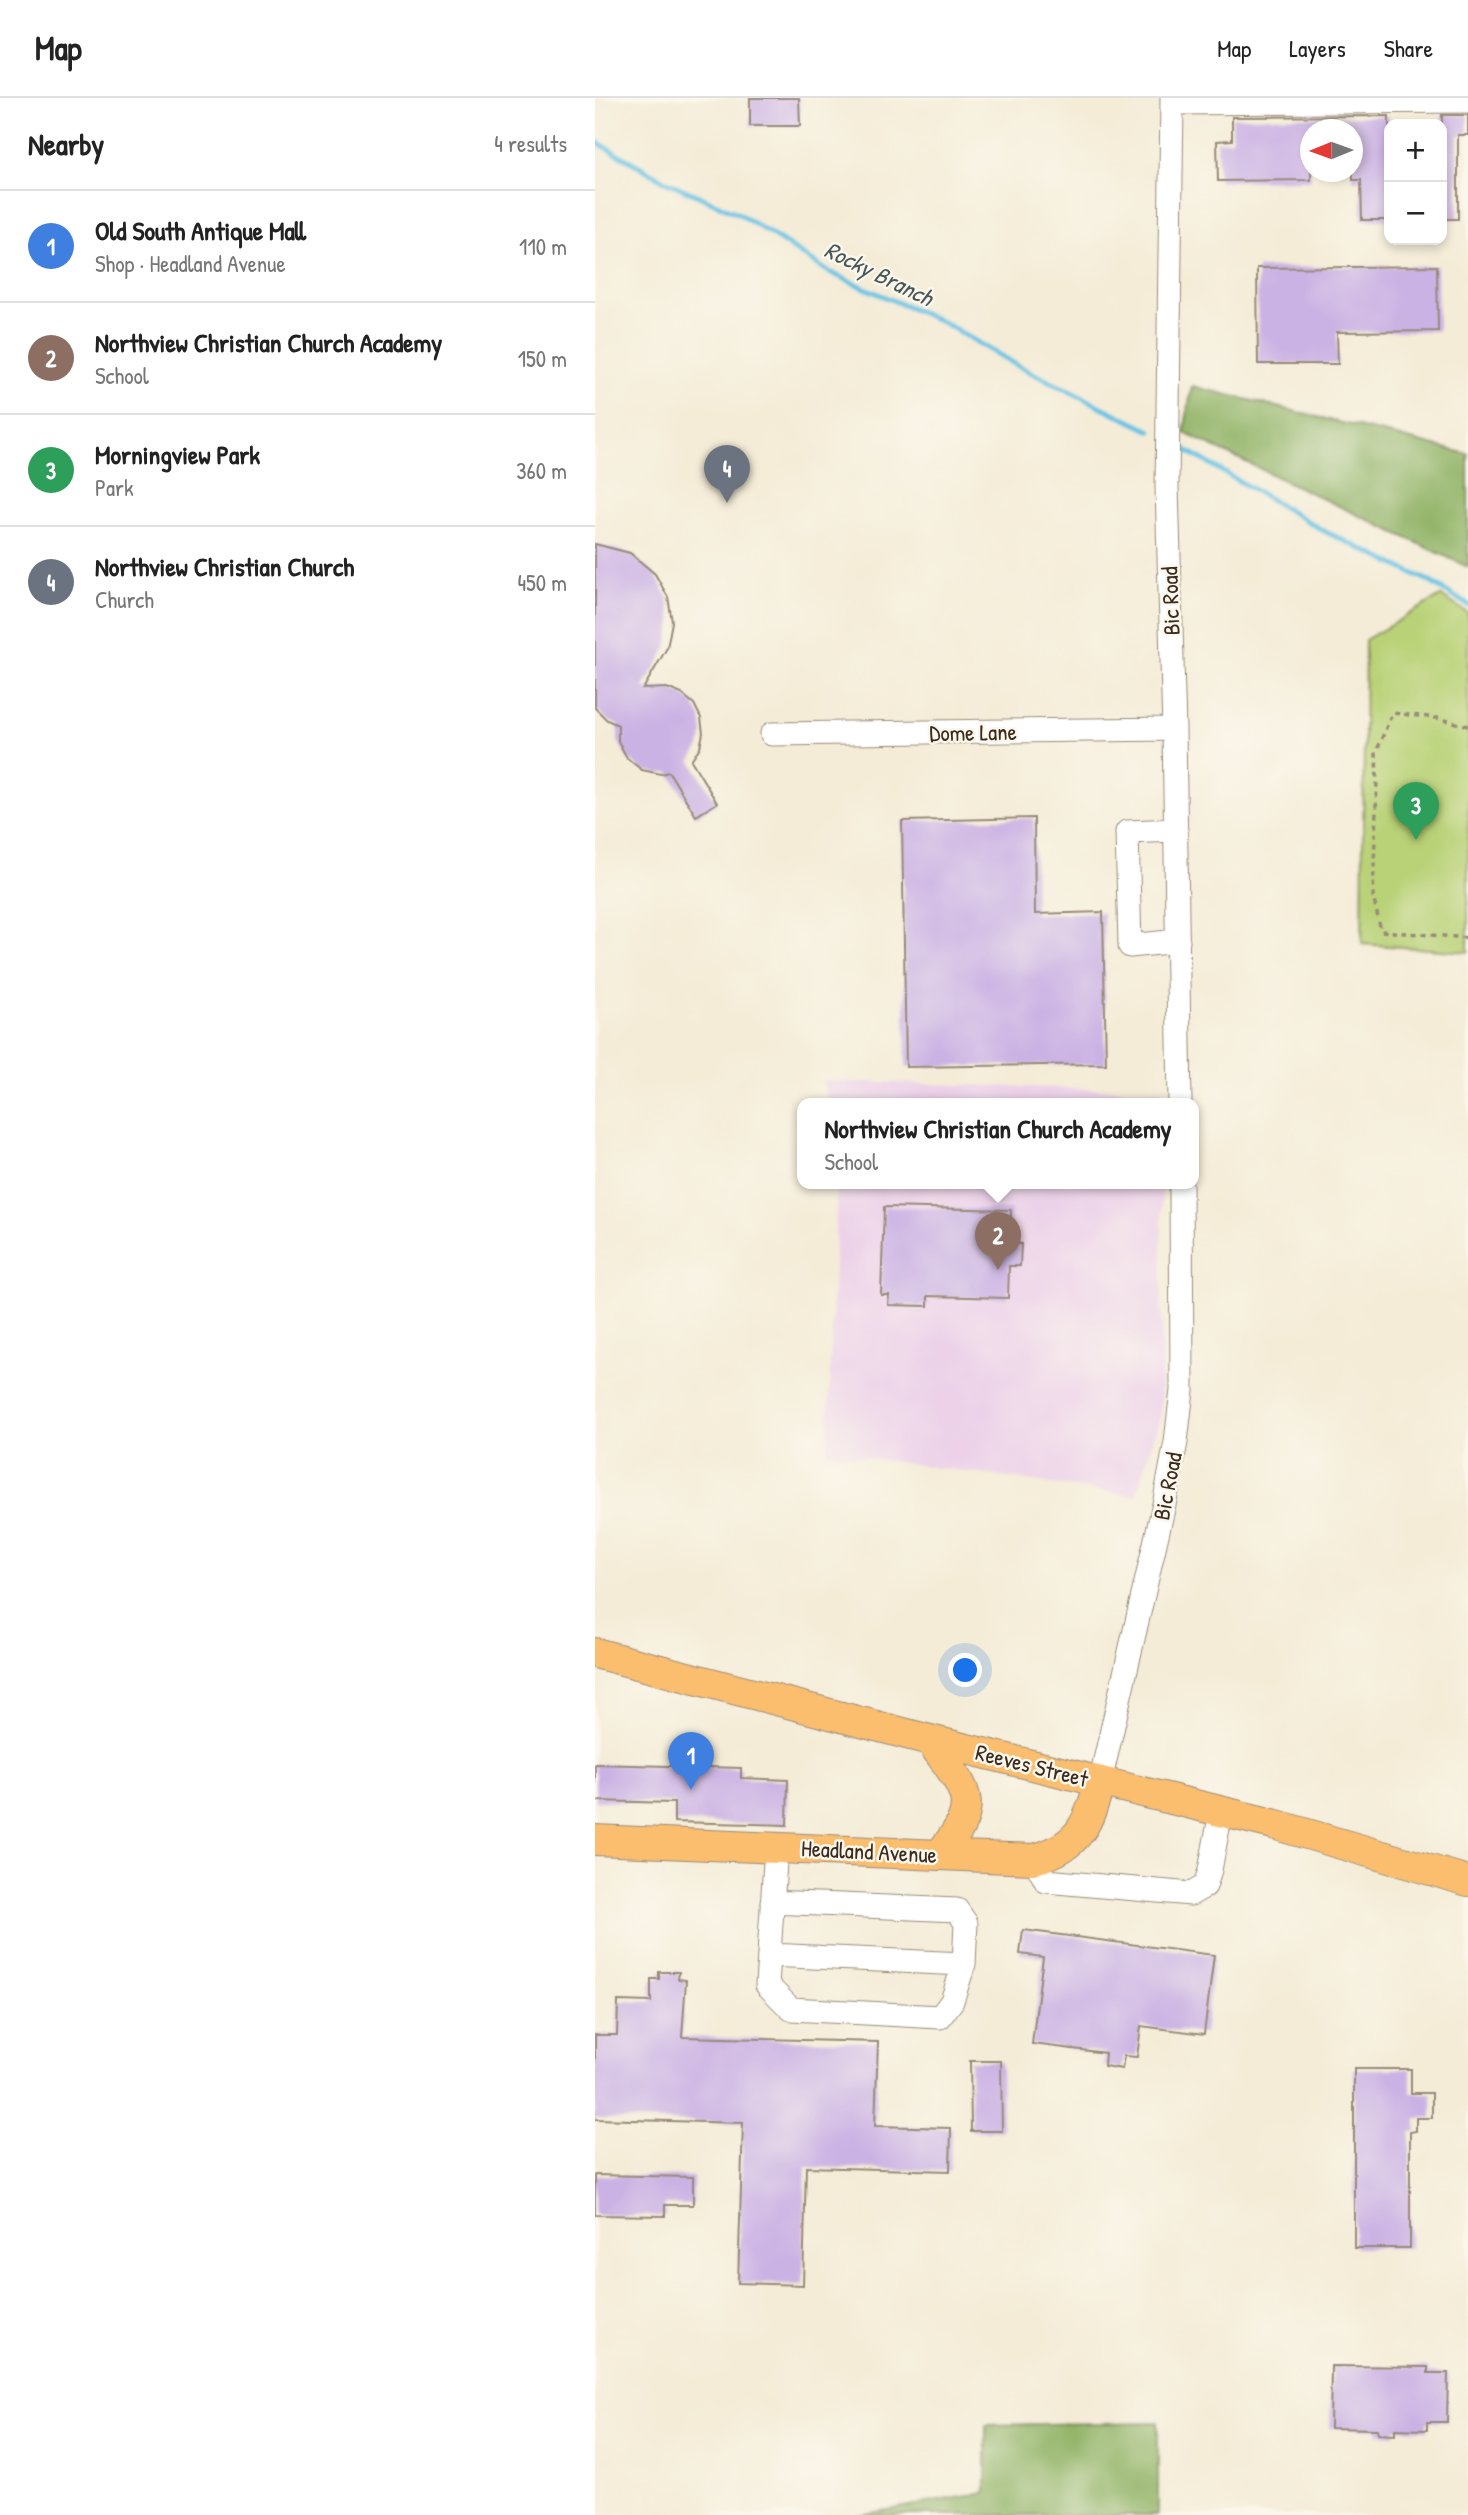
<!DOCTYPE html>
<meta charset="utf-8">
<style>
:root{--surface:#fff;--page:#f2f2f2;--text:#222;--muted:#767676;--line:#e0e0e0;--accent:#d93025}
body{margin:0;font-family:"Patrick Hand",sans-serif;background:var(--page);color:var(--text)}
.controls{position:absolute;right:21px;top:21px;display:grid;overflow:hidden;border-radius:14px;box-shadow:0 4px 10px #0003}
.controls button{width:63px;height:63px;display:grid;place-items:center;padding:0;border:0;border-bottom:2px solid var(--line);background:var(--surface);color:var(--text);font:35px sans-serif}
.compass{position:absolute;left:705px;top:21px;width:63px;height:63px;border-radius:50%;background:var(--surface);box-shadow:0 4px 10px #0003;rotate:269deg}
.you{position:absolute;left:371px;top:1573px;width:24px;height:24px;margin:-18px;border:5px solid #fff;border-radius:50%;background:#1a73e8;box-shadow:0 0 0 10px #1a73e833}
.badge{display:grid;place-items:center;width:46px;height:46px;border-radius:50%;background:var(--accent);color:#fff;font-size:23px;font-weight:700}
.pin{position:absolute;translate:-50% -58px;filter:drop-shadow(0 2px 4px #0008)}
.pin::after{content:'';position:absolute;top:37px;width:24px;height:21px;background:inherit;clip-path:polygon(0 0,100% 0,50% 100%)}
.popup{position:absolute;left:202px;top:1000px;width:402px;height:91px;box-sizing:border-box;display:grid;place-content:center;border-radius:14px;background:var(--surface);filter:drop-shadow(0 2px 5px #0005);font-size:23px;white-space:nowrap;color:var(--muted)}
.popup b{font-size:26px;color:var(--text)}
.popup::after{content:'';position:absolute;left:50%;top:100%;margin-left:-14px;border:14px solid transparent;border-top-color:var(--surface)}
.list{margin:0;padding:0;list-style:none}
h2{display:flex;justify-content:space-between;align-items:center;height:91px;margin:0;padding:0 28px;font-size:30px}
h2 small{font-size:23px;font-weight:400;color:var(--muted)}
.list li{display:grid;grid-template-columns:46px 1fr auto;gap:21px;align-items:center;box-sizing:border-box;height:112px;padding:0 28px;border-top:2px solid var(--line)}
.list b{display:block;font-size:26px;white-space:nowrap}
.list p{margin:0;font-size:23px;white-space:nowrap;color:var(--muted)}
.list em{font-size:23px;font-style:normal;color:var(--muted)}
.map{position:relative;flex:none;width:873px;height:2417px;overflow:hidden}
header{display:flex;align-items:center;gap:42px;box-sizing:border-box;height:98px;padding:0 35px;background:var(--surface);border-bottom:2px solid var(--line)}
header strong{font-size:33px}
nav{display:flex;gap:38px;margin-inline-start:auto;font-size:24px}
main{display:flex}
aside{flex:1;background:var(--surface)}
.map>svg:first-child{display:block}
.built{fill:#ecd1e9}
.green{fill:#b9d277;stroke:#7a7e4a;stroke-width:2}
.forest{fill:#92b468;stroke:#666f43;stroke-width:2}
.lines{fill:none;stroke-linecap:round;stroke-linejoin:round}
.stream{stroke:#67c2e4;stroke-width:5}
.building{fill:#cbb2e4}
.minor-casing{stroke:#988b7a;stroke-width:25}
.major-casing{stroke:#988b7a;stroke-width:32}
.path{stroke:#988b7a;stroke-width:3.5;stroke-dasharray:5 5;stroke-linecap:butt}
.minor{stroke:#fff;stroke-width:23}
.major{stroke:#fbbd6e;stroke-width:30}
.labels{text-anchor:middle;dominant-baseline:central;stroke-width:5;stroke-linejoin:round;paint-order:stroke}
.street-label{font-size:23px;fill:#3b2a1e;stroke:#fbf7ec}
.water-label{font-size:24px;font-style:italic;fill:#485859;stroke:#fbf7ec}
</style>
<header>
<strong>Map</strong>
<nav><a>Map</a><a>Layers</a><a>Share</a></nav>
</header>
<main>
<aside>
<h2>Nearby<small>4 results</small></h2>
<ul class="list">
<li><span class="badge" style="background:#3f7fe0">1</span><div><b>Old South Antique Mall</b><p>Shop · Headland Avenue</p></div><em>110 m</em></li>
<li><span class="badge" style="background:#8d6e63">2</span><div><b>Northview Christian Church Academy</b><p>School</p></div><em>150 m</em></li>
<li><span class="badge" style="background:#2e9e5b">3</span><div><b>Morningview Park</b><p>Park</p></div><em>360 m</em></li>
<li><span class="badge" style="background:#6b7280">4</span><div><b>Northview Christian Church</b><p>Church</p></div><em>450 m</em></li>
</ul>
</aside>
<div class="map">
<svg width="873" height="2417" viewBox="0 0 873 2417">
<rect width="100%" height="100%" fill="#fbf7ec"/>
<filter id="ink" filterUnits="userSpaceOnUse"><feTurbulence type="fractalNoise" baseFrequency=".0143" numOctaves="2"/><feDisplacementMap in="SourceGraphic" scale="14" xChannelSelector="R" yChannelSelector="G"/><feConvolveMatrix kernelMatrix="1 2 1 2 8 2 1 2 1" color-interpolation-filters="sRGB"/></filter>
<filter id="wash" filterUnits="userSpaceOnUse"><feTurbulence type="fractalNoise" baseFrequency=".00686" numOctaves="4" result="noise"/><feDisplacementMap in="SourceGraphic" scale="28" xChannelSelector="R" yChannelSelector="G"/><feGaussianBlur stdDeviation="1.57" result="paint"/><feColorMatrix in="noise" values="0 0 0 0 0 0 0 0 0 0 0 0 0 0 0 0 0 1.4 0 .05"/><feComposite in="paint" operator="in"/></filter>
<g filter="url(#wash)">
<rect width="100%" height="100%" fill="#f4ecd7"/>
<path class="built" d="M 227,983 L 567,993 L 567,1006 L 235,1006 Z
M 242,1086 L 567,1086 L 566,1316 L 541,1398 L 232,1354 Z"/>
<path class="green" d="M 846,498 L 873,515 L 873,854 L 767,846 L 770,542 Z"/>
<path class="forest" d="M 597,288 L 873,356 L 873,469 L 589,335 Z
M 563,2324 L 563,2417 L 263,2417 L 391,2395 L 391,2327 Z"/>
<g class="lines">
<path class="stream" d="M 0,43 L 70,83 L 144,116 L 234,174 L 349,225 L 423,268 L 556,333
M 591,352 L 729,433 L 832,482 L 873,507"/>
</g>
<g id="blocks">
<path class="building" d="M 155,0 L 204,0 L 205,28 L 155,28 Z
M 847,17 L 873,17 L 873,37 L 863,37 L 863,121 L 847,121 Z
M 794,18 L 794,122 L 767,122 L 766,82 L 758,82 L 758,32 L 716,32 L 716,82 L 623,83 L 622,43 L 637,42 L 637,19 Z
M 842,168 L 843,233 L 742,234 L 743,266 L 663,266 L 662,170 Z
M 0,446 L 35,455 L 60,476 L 73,499 L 77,524 L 72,550 L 48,591 L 72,590 L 87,596 L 99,606 L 106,620 L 108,635 L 105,649 L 96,662 L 122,705 L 101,718 L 74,674 L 66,676 L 47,672 L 32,660 L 23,643 L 23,627 L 12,622 L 0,610 Z
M 439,720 L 440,816 L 508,814 L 511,966 L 311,969 L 307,723 Z
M 289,1109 L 416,1112 L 415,1145 L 426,1146 L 425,1168 L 414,1168 L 413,1200 L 333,1198 L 333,1208 L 293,1207 L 294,1197 L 286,1197 Z
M 0,1666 L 146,1670 L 146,1680 L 193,1682 L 192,1727 L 79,1724 L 79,1705 L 0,1703 Z
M 428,1832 L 619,1857 L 609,1936 L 546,1928 L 542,1959 L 529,1958 L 527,1971 L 509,1968 L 510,1955 L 437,1946 L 448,1859 L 425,1856 Z
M 64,1874 L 84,1874 L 83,1881 L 91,1882 L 87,1939 L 283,1944 L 280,2028 L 356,2030 L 355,2073 L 211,2069 L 208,2187 L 143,2185 L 148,2025 L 0,2021 L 0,1937 L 22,1937 L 23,1903 L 56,1904 L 56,1881 L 64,1881 Z
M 375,1963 L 406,1963 L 407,2033 L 376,2033 Z
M 759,1971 L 816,1971 L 816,1995 L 837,1995 L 837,2020 L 821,2020 L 821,2033 L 815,2034 L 815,2150 L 759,2150 Z
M 0,2077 L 98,2079 L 98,2107 L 70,2107 L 70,2118 L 0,2117 Z
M 736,2268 L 833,2269 L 833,2275 L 853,2275 L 852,2324 L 832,2324 L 832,2332 L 800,2331 L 800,2337 L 783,2336 L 782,2331 L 735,2330 Z"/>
</g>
</g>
<g filter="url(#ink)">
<use href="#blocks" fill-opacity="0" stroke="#988b7a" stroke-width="2"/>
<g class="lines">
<g class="minor-casing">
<path id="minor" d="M 577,0 L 572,389 L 579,631 L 585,1006
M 577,5 L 873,3
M 177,636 L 579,631
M 581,732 L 532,734 L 535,848 L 583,843
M 505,1684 L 570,1402 L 581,1344 L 587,1292 L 586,1086
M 439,1761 L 451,1783 L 596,1796 L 610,1788 L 615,1772 L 626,1714
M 177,1804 L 362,1812 L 371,1825 L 369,1866
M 174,1857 L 369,1866 L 357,1903 L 345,1919 L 196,1911 L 172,1887 L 181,1749"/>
</g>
<g class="major-casing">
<path id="major" d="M 0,1555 L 335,1642 L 678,1726 L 873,1783
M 335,1642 C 370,1692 390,1704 344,1757
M 0,1742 L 439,1761 C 485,1749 493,1725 505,1684"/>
</g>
<path class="path" d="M 873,628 L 842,620 L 797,615 L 781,655 L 782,683 L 778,798 L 786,833 L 873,840"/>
<use href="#minor" class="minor"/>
<use href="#major" class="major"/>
</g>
</g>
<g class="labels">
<g class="street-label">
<text transform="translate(575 503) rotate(-92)">Bic Road</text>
<text transform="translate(378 634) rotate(-1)">Dome Lane</text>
<text transform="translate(572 1388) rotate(-79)">Bic Road</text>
<text transform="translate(437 1667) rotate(14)">Reeves Street</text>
<text transform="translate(274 1753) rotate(3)">Headland Avenue</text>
</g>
<g class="water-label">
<text transform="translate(284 175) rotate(26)">Rocky Branch</text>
</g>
</g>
</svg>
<div class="controls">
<button>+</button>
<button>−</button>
</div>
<svg class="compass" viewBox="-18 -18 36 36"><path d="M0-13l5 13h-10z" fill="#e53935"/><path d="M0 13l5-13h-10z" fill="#767676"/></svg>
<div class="you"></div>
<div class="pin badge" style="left:96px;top:1692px;background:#3f7fe0">1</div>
<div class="pin badge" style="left:403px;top:1172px;background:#8d6e63">2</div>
<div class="popup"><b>Northview Christian Church Academy</b>School</div>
<div class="pin badge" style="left:821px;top:742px;background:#2e9e5b">3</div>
<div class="pin badge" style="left:132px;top:405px;background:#6b7280">4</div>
</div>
</main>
